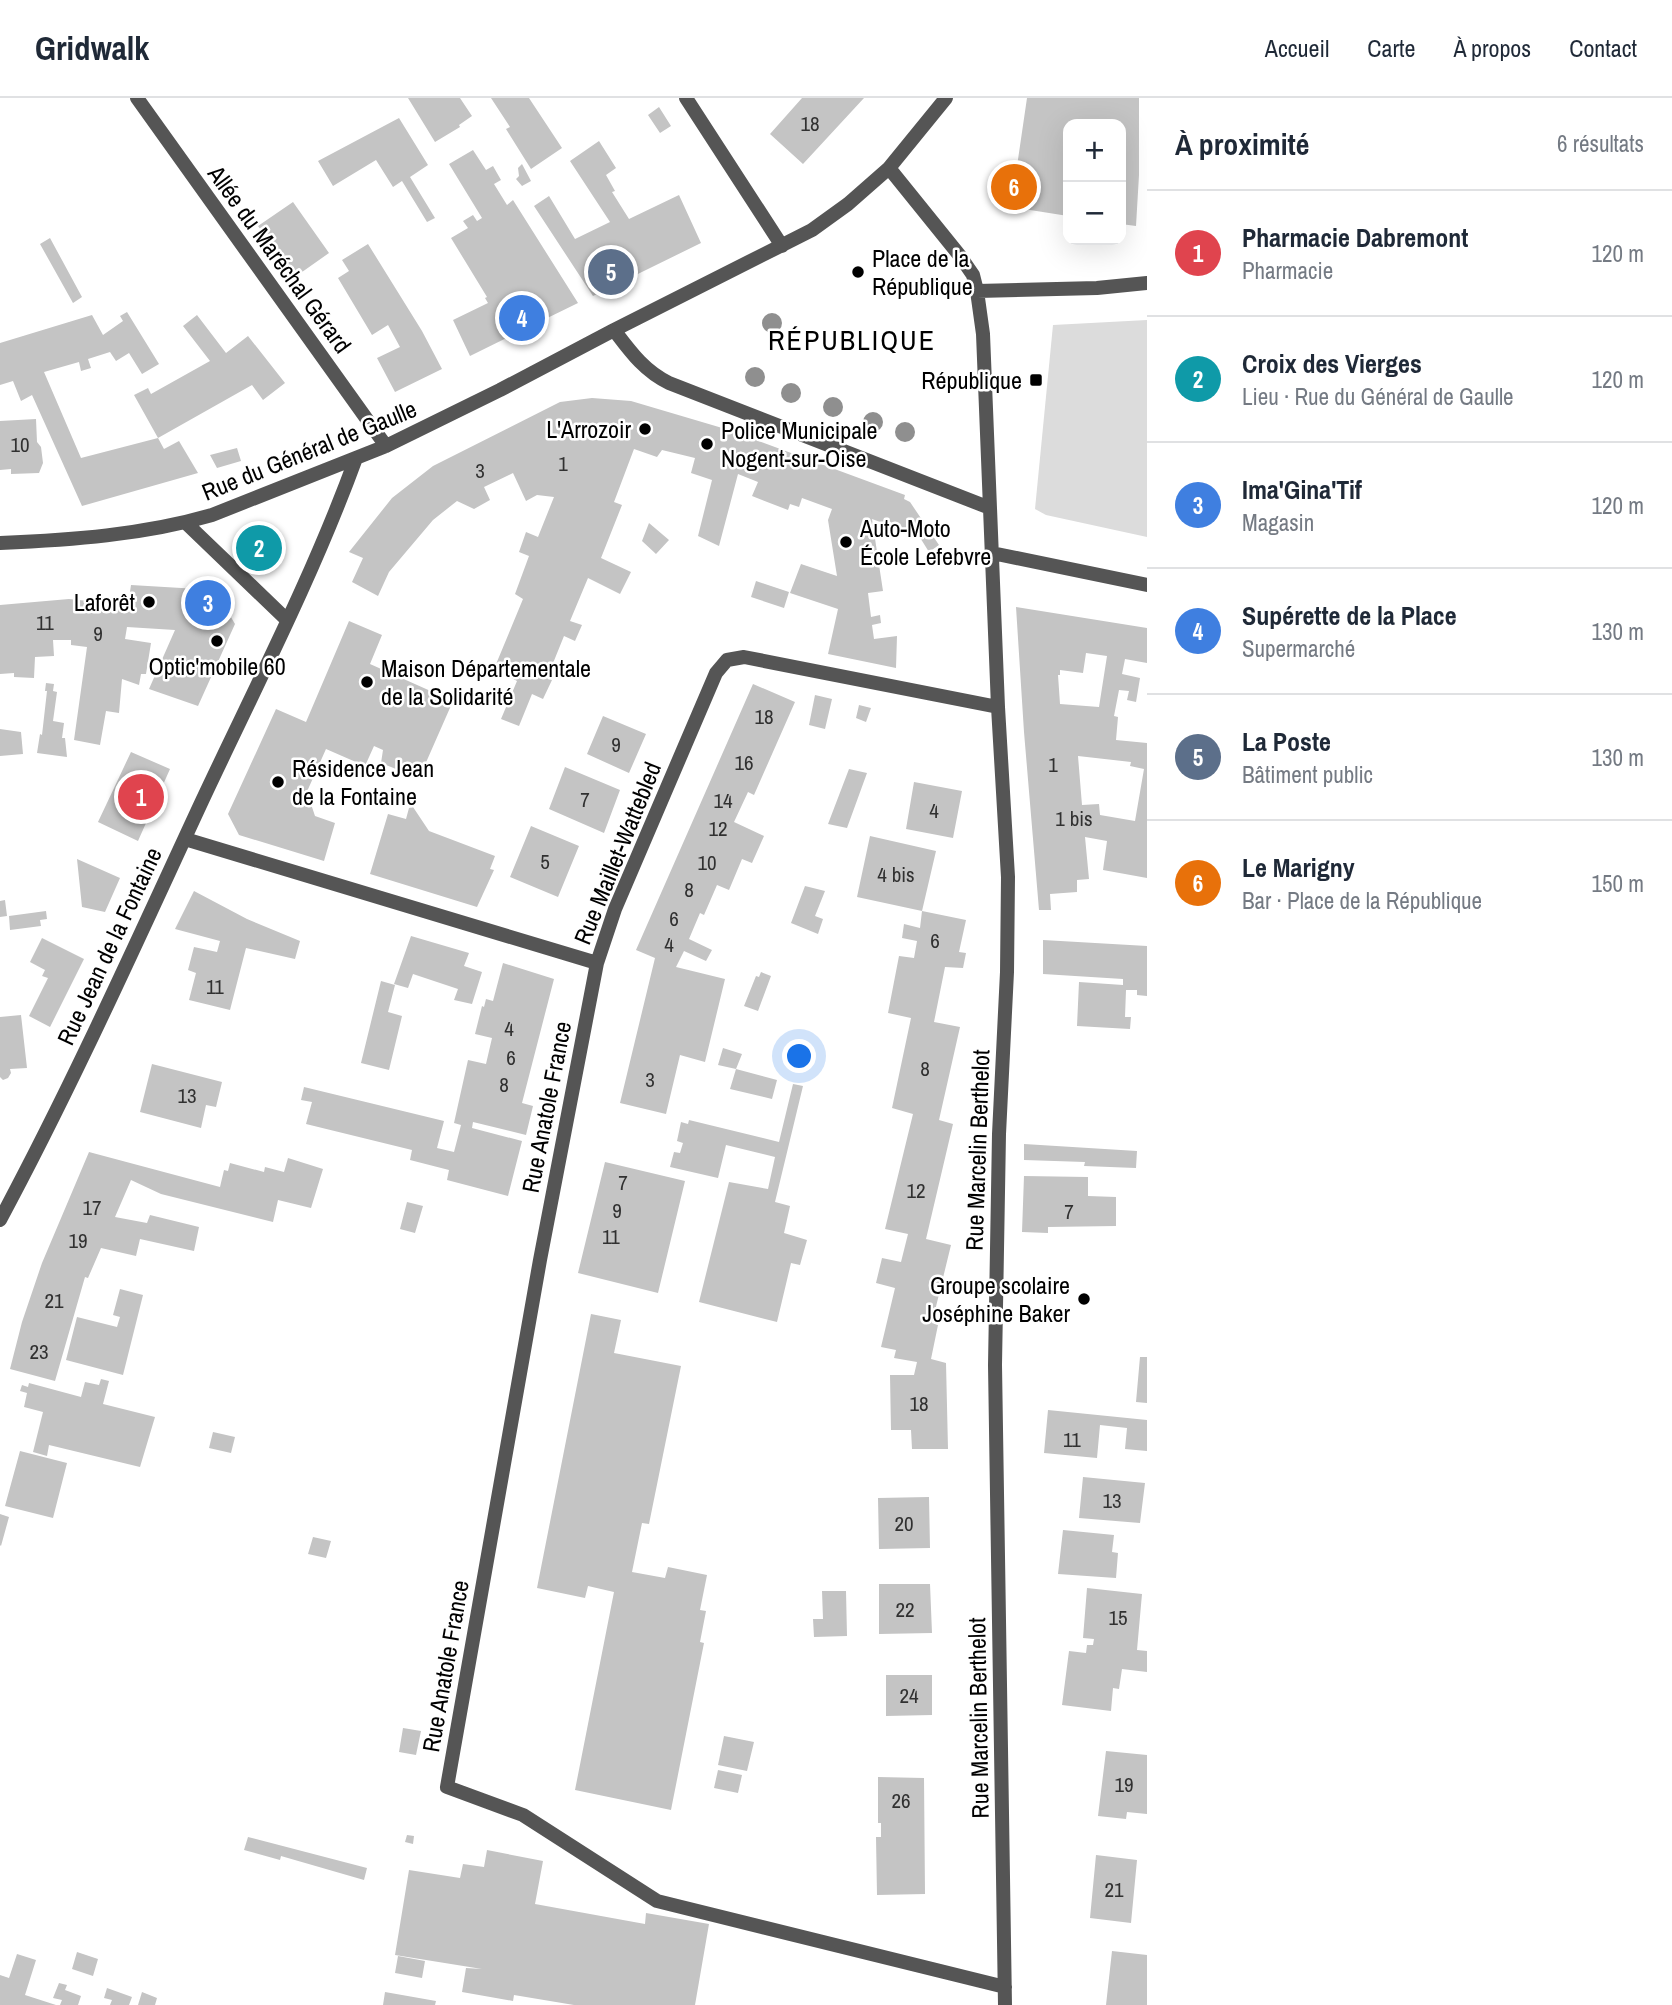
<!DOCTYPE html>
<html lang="fr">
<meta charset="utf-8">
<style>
:root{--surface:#fff;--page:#f6f6f7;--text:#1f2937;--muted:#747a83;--line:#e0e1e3;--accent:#7c3aed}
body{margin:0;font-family:"Archivo Narrow",sans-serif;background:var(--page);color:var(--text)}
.controls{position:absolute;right:21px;top:21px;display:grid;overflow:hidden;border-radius:14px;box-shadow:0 7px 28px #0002}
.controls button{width:63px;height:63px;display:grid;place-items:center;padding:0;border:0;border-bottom:2px solid var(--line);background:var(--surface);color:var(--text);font:35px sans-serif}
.you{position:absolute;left:800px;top:959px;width:24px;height:24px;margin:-18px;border:5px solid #fff;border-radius:50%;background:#1a73e8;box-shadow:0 0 0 10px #1a73e833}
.badge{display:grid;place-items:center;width:46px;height:46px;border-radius:50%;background:var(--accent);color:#fff;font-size:23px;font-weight:700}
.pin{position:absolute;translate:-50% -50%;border:4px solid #fff;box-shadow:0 2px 7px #0006}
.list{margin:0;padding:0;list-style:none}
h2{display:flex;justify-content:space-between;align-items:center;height:91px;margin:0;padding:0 28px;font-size:30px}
h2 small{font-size:23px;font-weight:400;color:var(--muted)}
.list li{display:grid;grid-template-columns:46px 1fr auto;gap:21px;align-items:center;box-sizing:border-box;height:126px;padding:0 28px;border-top:2px solid var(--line)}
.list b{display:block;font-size:26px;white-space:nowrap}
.list p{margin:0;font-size:23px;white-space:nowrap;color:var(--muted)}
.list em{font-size:23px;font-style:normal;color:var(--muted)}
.map{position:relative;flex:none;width:1147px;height:1907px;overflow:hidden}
header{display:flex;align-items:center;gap:42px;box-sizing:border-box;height:98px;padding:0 35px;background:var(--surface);border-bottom:2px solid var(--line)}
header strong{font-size:33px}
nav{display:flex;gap:38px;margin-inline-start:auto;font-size:24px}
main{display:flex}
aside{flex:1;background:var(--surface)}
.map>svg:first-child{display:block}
.green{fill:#dcdcdc}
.building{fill:#c4c4c4;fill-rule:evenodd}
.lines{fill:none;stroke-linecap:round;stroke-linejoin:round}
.minor{stroke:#555;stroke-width:14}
.tree{fill:#8f8f8f}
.poi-dot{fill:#000;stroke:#fff;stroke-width:2.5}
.labels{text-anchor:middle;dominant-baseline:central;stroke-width:5;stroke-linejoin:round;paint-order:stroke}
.number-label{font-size:21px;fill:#313131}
.poi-label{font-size:24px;fill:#000;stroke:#fff;text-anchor:start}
.street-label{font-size:24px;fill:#000;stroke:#fff}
.quarter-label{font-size:28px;letter-spacing:2px;fill:#000;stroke:#fff}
</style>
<header>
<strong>Gridwalk</strong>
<nav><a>Accueil</a><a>Carte</a><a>À propos</a><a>Contact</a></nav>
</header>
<main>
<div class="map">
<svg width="1147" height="1907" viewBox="0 0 1147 1907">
<rect width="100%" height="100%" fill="#fff"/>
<path class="green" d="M 1147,222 L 1147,439 L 1046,417 L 1035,411 L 1053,227 Z"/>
<path class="building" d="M 408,0 L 460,0 L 472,18 L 459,27 L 460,29 L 435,44 Z
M 491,0 L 529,0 L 562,50 L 531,71 L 506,31 L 510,29 Z
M 802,0 L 864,0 L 803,66 L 770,36 Z
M 1027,0 L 1139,0 L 1139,77 L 1136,128 L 1121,126 L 1121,26 L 1068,26 L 1068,118 L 1011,109 Z
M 659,9 L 671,28 L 660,35 L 648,17 Z
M 399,20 L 428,67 L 410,79 L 435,120 L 427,124 L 402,83 L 393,89 L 376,62 L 333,88 L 318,63 Z
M 599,43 L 616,70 L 606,77 L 615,93 L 612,94 L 629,121 L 679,97 L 701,145 L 593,198 L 534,108 L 549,98 L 575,141 L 610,124 L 570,63 Z
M 473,52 L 486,72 L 493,68 L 501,82 L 494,86 L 507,107 L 513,102 L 578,205 L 470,258 L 453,222 L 488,205 L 485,200 L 487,199 L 451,140 L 468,130 L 463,123 L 473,117 L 477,123 L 482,120 L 449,66 Z
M 522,66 L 531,83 L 522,88 L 516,81 L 519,78 L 518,70 Z
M 293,104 L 329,155 L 295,179 L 258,128 Z
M 50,140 L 82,199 L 73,205 L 40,146 Z
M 368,146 L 422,233 L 442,271 L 395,294 L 377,260 L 400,249 L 388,227 L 372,237 L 338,180 L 349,173 L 342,162 Z
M 127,214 L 159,266 L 142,276 L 129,255 L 116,263 L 110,254 L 88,261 L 91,270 L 81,273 L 79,264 L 44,274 L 81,360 L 158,340 L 164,351 L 179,343 L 198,375 L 82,408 L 32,297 L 21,303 L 13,283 L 0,287 L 0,245 L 92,217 L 103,237 L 123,223 L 120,218 Z
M 197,217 L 226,255 L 248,238 L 285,285 L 263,302 L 252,287 L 158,340 L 134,297 L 148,290 L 151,296 L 210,263 L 183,228 Z
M 592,300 L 631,303 L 729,332 L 905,397 L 904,401 L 910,404 L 939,447 L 929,454 L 919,438 L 872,421 L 883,493 L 868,495 L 871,519 L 880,517 L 881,525 L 872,527 L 874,541 L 897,538 L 896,570 L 828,556 L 838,511 L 790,495 L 801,466 L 837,478 L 828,422 L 832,411 L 802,400 L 799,409 L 790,406 L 788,412 L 752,398 L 758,384 L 738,376 L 719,448 L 698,438 L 712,382 L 691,375 L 695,360 L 662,352 L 657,359 L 634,351 L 614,404 L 622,407 L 601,460 L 631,474 L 620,496 L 588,480 L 570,523 L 582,527 L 575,543 L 564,538 L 547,580 L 552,582 L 543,601 L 532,596 L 519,628 L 501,621 L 517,583 L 494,571 L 523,501 L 515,496 L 529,458 L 519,454 L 526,434 L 538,439 L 554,399 L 537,397 L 526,403 L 513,375 L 484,389 L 490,402 L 474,411 L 457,403 L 433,422 L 389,474 L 378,498 L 352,484 L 363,460 L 349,454 L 392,400 L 433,368 L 560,304 Z
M 36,321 L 37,344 L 41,349 L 43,365 L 39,375 L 11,376 L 11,371 L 0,372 L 0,323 Z
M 237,350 L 241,363 L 217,370 L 210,357 Z
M 649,425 L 669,442 L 656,456 L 642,443 Z
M 756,483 L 789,494 L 784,510 L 751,499 Z
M 131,487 L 215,492 L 235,526 L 198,608 L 149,591 L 175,532 L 127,529 L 125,541 L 151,545 L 146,576 L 141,576 L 139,587 L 122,581 L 119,615 L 106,613 L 100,647 L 74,642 L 87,549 L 71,547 L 71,542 L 53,542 L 54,558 L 35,559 L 34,580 L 14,579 L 14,575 L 0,576 L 0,507 L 69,501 L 128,507 Z
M 1016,509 L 1147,530 L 1147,565 L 1125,561 L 1122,576 L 1140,580 L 1136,604 L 1127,602 L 1129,593 L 1119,592 L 1114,618 L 1118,619 L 1116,642 L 1147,645 L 1147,780 L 1103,772 L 1107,743 L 1085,739 L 1089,781 L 1077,782 L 1077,794 L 1050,796 L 1051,812 L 1039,812 L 1024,634 ZM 1086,555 L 1107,558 L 1099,609 L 1060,606 L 1058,577 L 1060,577 L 1060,572 L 1083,575 ZM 1078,658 L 1131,664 L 1130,668 L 1144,671 L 1135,723 L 1100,717 L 1099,706 L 1082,707 Z
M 349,523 L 382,537 L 370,566 L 453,603 L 424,669 L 406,675 L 381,665 L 383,652 L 374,648 L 365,668 L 326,651 L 305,698 L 309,700 L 315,718 L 335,725 L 324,763 L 239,737 L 228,716 L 276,611 L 306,624 Z
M 46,585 L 54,586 L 53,593 L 57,594 L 53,623 L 64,625 L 62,640 L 65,640 L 67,659 L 37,655 L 40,636 L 42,637 L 47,593 L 45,593 Z
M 753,586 L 795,604 L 754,697 L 748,694 L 734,724 L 764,738 L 752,765 L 742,761 L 729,792 L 717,787 L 704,817 L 700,815 L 689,841 L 712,852 L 706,863 L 684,853 L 676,869 L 725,881 L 705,964 L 680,957 L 666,1016 L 620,1005 L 655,860 L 636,852 Z
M 815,597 L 832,601 L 825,631 L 809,627 Z
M 859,607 L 871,610 L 866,624 L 856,620 Z
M 603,618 L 646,636 L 629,675 L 587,656 Z
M 0,631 L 21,634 L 23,656 L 0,658 Z
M 131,654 L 170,671 L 138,743 L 98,724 Z
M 565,669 L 620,692 L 604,735 L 549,711 Z
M 849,671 L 867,675 L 847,730 L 828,726 Z
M 914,684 L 962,693 L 953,740 L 906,731 Z
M 413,709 L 429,733 L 495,758 L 490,771 L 494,772 L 477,809 L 370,776 L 388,716 L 406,721 L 409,710 Z
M 531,728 L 579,748 L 558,799 L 510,779 Z
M 870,738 L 936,753 L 922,813 L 966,822 L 959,854 L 966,855 L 963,870 L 945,869 L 934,924 L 960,929 L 939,1022 L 953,1026 L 926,1141 L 951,1147 L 932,1225 L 938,1227 L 931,1261 L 946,1265 L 948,1351 L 912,1351 L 911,1332 L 891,1332 L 890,1277 L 914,1277 L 917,1264 L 894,1260 L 896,1252 L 881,1249 L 895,1190 L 876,1185 L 882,1160 L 901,1164 L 908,1136 L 885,1131 L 913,1016 L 892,1010 L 911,920 L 888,915 L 899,858 L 914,860 L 917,843 L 902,840 L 904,826 L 920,830 L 922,813 L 857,799 Z
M 77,761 L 120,780 L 105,814 L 82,809 Z
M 805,788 L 825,793 L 815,818 L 823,821 L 818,836 L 791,825 Z
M 194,793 L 247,821 L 300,843 L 295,861 L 246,850 L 230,912 L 189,902 L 196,875 L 188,872 L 194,849 L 217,854 L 220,843 L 175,831 Z
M 5,802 L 7,818 L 0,819 L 0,803 Z
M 46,813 L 47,821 L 40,822 L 41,828 L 10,832 L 9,818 Z
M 411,838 L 469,855 L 464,868 L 482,874 L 472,906 L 454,902 L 458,891 L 413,876 L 408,890 L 394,886 Z
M 42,840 L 84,861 L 50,929 L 29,918 L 48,880 L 42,878 L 45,872 L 30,864 Z
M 1043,842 L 1147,848 L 1147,898 L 1137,897 L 1137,892 L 1126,892 L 1125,919 L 1131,919 L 1130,931 L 1077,928 L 1079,884 L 1123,887 L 1123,881 L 1043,876 Z
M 503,865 L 554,881 L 522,1005 L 533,1008 L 526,1037 L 473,1024 L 472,1030 L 522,1043 L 508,1098 L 447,1082 L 449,1072 L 410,1062 L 412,1052 L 306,1026 L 312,1004 L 301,1002 L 304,989 L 444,1023 L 437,1050 L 454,1054 L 461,1027 L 454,1025 L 468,962 L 486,966 L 492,940 L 475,936 L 482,908 L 484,909 L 486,901 L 493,903 Z
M 761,874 L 771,878 L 758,913 L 744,908 L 756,878 L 759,879 Z
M 381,883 L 395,887 L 388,914 L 402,918 L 389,972 L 361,965 Z
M 21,917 L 27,970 L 10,971 L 11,975 L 8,980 L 3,982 L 0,979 L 0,919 Z
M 723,950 L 742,956 L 736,971 L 718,967 Z
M 152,966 L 222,984 L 216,1009 L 206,1007 L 201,1030 L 140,1014 Z
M 736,971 L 777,982 L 772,1001 L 730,991 Z
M 793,986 L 803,988 L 775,1104 L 790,1108 L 784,1135 L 807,1142 L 800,1167 L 791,1165 L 777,1224 L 699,1204 L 729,1084 L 768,1091 L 775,1059 L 726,1047 L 718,1080 L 670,1069 L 674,1054 L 680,1055 L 683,1045 L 677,1043 L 681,1024 L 688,1026 L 689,1022 L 779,1044 Z
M 1024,1046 L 1137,1053 L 1136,1070 L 1084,1068 L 1085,1064 L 1024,1062 Z
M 89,1054 L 220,1089 L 224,1072 L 228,1073 L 230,1065 L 264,1074 L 265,1069 L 284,1074 L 288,1060 L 323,1071 L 311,1110 L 278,1102 L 273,1124 L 161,1096 L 131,1082 L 115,1119 L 147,1125 L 150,1117 L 199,1129 L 194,1153 L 140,1141 L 136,1158 L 101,1150 L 88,1180 L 85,1179 L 55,1283 L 10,1271 L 22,1224 L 42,1165 Z
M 605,1064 L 685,1083 L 658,1195 L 578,1175 Z
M 1024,1078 L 1088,1079 L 1088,1098 L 1116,1099 L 1116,1128 L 1048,1129 L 1048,1135 L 1022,1134 Z
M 407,1104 L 423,1108 L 415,1135 L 400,1131 Z
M 120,1191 L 143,1197 L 123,1277 L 66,1262 L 77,1219 L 117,1229 L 120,1219 L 113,1217 Z
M 591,1216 L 621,1222 L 614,1255 L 681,1268 L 649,1426 L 642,1425 L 632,1474 L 665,1480 L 668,1469 L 707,1477 L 700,1512 L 706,1513 L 700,1544 L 704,1545 L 671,1712 L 575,1692 L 614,1494 L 588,1488 L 585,1500 L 537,1490 Z
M 1140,1259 L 1147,1259 L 1147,1305 L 1136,1304 Z
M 101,1281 L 109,1283 L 103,1306 L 155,1319 L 140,1369 L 49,1347 L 47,1358 L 33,1354 L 43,1314 L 24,1309 L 27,1295 L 20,1293 L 22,1287 L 28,1289 L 29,1285 L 81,1299 L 85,1284 L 99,1287 Z
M 1048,1312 L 1147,1322 L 1147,1353 L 1125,1351 L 1127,1330 L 1100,1327 L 1097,1360 L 1044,1355 Z
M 213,1334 L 235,1339 L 231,1355 L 209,1350 Z
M 20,1353 L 67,1365 L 53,1420 L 5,1408 Z
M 1083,1379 L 1145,1385 L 1140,1425 L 1079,1420 Z
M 929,1399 L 930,1450 L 879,1451 L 878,1400 Z
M 0,1416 L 9,1419 L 1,1448 L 0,1447 Z
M 1063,1432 L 1114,1437 L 1112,1454 L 1118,1455 L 1116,1480 L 1058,1476 Z
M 313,1439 L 331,1443 L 326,1460 L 308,1456 Z
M 879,1486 L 930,1486 L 932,1535 L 879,1536 Z
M 1087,1490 L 1142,1496 L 1137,1552 L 1147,1553 L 1147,1574 L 1122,1571 L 1119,1591 L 1113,1590 L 1111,1613 L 1062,1607 L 1069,1553 L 1086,1555 L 1087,1547 L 1093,1547 L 1094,1541 L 1083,1540 Z
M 822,1493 L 846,1493 L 847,1538 L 814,1539 L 813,1521 L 823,1521 Z
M 886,1577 L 932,1577 L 932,1617 L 886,1618 Z
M 403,1630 L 421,1633 L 416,1657 L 399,1654 Z
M 724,1638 L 754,1644 L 747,1673 L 718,1667 Z
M 1106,1653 L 1147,1657 L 1147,1716 L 1127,1714 L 1126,1721 L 1098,1718 Z
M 718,1672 L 742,1677 L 738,1695 L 714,1690 Z
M 878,1679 L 924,1680 L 925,1796 L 877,1797 L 876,1739 L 881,1739 L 881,1725 L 878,1725 Z
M 407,1737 L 414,1738 L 413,1746 L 405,1744 Z
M 248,1739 L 367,1770 L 364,1782 L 281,1758 L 280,1762 L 244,1752 Z
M 487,1752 L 543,1763 L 535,1806 L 645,1826 L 646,1815 L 709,1826 L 695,1907 L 574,1907 L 514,1897 L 513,1903 L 462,1894 L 466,1870 L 482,1871 L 395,1857 L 409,1772 L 460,1780 L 463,1766 L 484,1769 Z
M 1096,1757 L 1137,1762 L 1131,1825 L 1090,1820 Z
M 1112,1853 L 1147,1857 L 1147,1907 L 1106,1907 Z
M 77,1854 L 98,1861 L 93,1878 L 72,1871 Z
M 17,1856 L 36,1862 L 25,1897 L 56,1907 L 0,1907 L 0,1877 L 9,1880 Z
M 398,1858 L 425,1863 L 422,1880 L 395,1875 Z
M 59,1885 L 67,1887 L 65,1892 L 81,1898 L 78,1907 L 60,1907 L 62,1902 L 53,1900 Z
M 107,1890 L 132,1899 L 129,1907 L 110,1907 L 112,1902 L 104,1900 Z
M 142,1894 L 157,1900 L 155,1907 L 138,1907 Z
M 385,1894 L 436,1903 L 435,1907 L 383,1907 Z"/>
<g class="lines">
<path class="minor" d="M 137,0 L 386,348
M 686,0 L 782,148
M 946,0 L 889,70 L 960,158 L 973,177 L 977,193 L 983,236 L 998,609 L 1008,779 L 1007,874 L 999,1036 L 995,1267 L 1005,1907
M 889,70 L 848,106 L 812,132 L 614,232 C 630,253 644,273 669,285 L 990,410
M 977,193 L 1097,190 L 1147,185
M 186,425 L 287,522
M 0,445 C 71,442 143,437 212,417 L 386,348 L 500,292 L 614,232
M 992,455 L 1147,487
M 185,741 L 597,865 L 615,811 L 716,575 L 727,562 L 744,559 L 998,609
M 597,865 L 540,1162 L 447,1689 L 523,1717 L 657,1803 L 1005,1889
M 0,1122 C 73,986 137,843 202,703 C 255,590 313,478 356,360"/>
</g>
<g class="tree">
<circle cx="772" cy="225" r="10"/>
<circle cx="755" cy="279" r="10"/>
<circle cx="791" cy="295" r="10"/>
<circle cx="833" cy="309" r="10"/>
<circle cx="873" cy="324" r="10"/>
<circle cx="905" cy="334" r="10"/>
</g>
<g class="poi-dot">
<circle cx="858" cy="174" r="7"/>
<rect x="1029" y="275" width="14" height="14" rx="3.5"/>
<circle cx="645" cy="331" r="7"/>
<circle cx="707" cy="346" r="7"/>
<circle cx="846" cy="444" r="7"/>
<circle cx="149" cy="504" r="7"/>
<circle cx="217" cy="543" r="7"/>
<circle cx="367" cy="584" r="7"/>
<circle cx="278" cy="684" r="7"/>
<circle cx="1084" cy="1201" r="7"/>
</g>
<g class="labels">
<g class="number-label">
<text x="810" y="25">18</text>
<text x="20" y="346">10</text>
<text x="563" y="365">1</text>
<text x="480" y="372">3</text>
<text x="45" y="524">11</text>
<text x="98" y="535">9</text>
<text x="764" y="618">18</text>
<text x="616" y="646">9</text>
<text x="744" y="664">16</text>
<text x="1053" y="666">1</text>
<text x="585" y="701">7</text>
<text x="723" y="702">14</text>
<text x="934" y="712">4</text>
<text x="1074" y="720">1 bis</text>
<text x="718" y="730">12</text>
<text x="545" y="763">5</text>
<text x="707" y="764">10</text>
<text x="896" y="776">4 bis</text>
<text x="689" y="791">8</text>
<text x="674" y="820">6</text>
<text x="935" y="842">6</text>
<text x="669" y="846">4</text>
<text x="215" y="888">11</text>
<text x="509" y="930">4</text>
<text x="511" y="959">6</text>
<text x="925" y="970">8</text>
<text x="650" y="981">3</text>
<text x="504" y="986">8</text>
<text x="187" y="997">13</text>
<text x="623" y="1084">7</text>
<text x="916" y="1092">12</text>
<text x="92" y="1109">17</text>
<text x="617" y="1112">9</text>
<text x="1069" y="1113">7</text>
<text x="611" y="1138">11</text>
<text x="78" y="1142">19</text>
<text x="54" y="1202">21</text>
<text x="39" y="1253">23</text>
<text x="919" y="1305">18</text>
<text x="1072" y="1341">11</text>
<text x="1112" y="1402">13</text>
<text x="904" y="1425">20</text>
<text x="905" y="1511">22</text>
<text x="1118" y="1519">15</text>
<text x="909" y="1597">24</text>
<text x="1124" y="1686">19</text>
<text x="901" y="1702">26</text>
<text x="1114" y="1791">21</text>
</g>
<g class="poi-label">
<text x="872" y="160">Place de la<tspan x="872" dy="28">République</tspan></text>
<text x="1022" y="282" text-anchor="end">République</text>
<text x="631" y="331" text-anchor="end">L'Arrozoir</text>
<text x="721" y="332">Police Municipale<tspan x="721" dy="28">Nogent-sur-Oise</tspan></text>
<text x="860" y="430">Auto-Moto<tspan x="860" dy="28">École Lefebvre</tspan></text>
<text x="135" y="504" text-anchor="end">Laforêt</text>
<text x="217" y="568" text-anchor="middle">Optic'mobile 60</text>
<text x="381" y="570">Maison Départementale<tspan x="381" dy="28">de la Solidarité</tspan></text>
<text x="292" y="670">Résidence Jean<tspan x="292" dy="28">de la Fontaine</tspan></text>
<text x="1070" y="1187" text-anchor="end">Groupe scolaire<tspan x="1070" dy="28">Joséphine Baker</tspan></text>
</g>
<g class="street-label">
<text transform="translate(280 161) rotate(54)">Allée du Maréchal Gérard</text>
<text transform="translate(309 352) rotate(-22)">Rue du Général de Gaulle</text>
<text transform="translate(617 755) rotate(-68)">Rue Maillet-Wattebled</text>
<text transform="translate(109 848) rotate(-65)">Rue Jean de la Fontaine</text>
<text transform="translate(546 1009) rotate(-79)">Rue Anatole France</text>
<text transform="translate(977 1052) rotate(-88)">Rue Marcelin Berthelot</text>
<text transform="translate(445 1568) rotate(-80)">Rue Anatole France</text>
<text transform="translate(978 1620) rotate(-91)">Rue Marcelin Berthelot</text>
</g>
<g class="quarter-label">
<text x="852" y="242">RÉPUBLIQUE</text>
</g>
</g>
</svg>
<div class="controls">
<button>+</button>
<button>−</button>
</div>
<div class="you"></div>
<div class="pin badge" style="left:141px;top:699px;background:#e0444e">1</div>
<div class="pin badge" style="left:259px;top:450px;background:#0f9aa8">2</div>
<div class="pin badge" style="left:208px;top:505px;background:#3f7fe0">3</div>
<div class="pin badge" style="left:522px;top:220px;background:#3f7fe0">4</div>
<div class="pin badge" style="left:611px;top:174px;background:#5c6f8a">5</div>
<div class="pin badge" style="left:1014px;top:89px;background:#e8710a">6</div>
</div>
<aside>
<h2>À proximité<small>6 résultats</small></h2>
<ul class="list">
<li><span class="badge" style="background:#e0444e">1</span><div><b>Pharmacie Dabremont</b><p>Pharmacie</p></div><em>120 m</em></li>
<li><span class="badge" style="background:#0f9aa8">2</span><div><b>Croix des Vierges</b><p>Lieu · Rue du Général de Gaulle</p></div><em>120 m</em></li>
<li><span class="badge" style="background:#3f7fe0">3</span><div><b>Ima'Gina'Tif</b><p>Magasin</p></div><em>120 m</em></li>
<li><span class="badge" style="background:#3f7fe0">4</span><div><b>Supérette de la Place</b><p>Supermarché</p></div><em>130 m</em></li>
<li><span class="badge" style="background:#5c6f8a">5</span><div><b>La Poste</b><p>Bâtiment public</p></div><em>130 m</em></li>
<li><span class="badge" style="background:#e8710a">6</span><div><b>Le Marigny</b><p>Bar · Place de la République</p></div><em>150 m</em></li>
</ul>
</aside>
</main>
